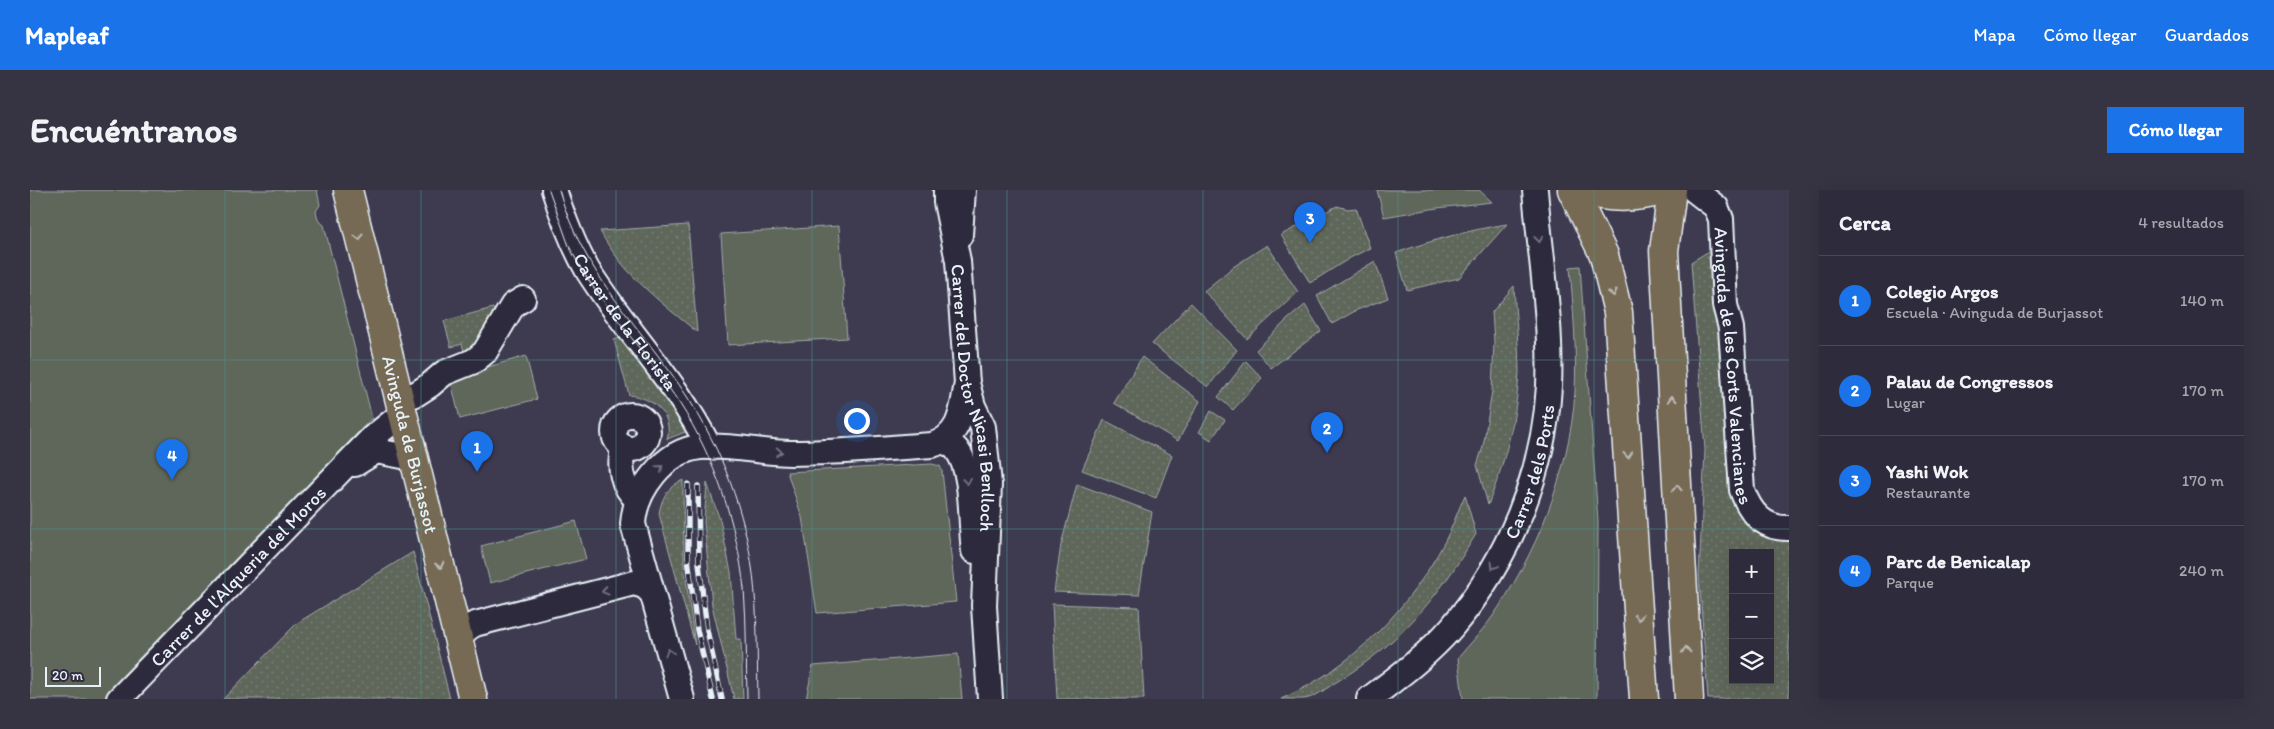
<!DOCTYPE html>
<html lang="es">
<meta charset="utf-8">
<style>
:root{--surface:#2e2c3c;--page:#363443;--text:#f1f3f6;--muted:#a7a7af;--line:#494856;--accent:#1a73e8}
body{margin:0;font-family:Itim,sans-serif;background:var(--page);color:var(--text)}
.controls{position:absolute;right:15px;bottom:15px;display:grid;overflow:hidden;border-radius:0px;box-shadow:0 5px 20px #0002}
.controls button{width:45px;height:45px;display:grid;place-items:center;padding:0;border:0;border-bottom:1px solid var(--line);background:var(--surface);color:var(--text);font:25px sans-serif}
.scale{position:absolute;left:15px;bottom:12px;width:56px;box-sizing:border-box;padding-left:5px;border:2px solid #e8f1f8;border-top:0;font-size:14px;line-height:18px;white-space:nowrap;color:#e8f1f8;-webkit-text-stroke:4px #2f2a3d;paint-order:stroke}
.you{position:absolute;left:826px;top:230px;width:18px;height:18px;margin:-12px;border:4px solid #fff;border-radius:50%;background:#1a73e8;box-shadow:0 0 0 8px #1a73e833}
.badge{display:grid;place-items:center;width:32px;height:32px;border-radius:50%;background:var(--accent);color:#fff;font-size:16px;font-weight:700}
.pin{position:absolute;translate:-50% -41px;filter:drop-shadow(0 1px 2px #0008)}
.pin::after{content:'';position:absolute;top:26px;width:18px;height:15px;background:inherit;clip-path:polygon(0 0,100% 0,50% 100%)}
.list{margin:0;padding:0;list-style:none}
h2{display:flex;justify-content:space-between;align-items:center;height:65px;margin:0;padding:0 20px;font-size:21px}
h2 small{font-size:16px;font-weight:400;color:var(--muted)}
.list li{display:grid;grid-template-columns:32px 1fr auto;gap:15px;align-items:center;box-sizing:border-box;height:90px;padding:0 20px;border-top:1px solid var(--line)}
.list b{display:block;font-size:19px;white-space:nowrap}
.list p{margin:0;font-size:16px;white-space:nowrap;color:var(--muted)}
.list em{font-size:16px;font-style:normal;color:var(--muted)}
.icon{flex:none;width:28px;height:28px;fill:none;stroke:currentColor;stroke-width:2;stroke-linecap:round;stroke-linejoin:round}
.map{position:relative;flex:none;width:1759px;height:509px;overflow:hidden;border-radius:0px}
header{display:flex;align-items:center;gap:30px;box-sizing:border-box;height:70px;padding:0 25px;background:var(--accent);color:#fff}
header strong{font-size:24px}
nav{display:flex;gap:28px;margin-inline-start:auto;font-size:18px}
.intro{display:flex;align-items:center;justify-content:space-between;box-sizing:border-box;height:120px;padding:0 30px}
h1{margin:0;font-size:35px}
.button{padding:12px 22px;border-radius:0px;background:var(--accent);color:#fff;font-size:18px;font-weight:700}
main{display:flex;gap:30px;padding:0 30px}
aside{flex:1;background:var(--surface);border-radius:0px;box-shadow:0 5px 20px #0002}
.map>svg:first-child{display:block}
.grass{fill:url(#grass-dots);stroke:#a3aca9;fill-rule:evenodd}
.green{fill:#5e665a;stroke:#a3aca9}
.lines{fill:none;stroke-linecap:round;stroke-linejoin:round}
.minor-casing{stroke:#e8f1f8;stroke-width:28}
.major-casing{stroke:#e8f1f8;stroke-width:31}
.highway-casing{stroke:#e8f1f8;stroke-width:31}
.minor{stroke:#2f2a3d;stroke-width:24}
.major{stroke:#776a54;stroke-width:28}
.highway{stroke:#776a54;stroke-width:28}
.tram{stroke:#e8f1f8;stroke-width:1}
.rail-casing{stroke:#e8f1f8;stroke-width:5.5}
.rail{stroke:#2f2a3d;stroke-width:4;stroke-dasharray:11;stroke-linecap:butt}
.oneway{stroke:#bbbbb6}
.oneway2{stroke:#70707e}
.grid{fill:none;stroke:#459590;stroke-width:1;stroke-opacity:0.55}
.labels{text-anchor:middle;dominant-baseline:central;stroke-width:4;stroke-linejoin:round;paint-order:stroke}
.street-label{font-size:19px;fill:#e8f1f8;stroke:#2f2a3d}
</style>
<header>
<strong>Mapleaf</strong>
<nav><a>Mapa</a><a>Cómo llegar</a><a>Guardados</a></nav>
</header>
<div class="intro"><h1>Encuéntranos</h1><a class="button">Cómo llegar</a></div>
<main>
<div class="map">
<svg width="1759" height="509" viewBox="0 0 1759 509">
<defs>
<pattern id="grass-dots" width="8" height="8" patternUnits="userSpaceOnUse" patternTransform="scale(1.25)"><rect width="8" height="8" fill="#5e665a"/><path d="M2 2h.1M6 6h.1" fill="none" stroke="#757c72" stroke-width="1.8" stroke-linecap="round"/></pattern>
</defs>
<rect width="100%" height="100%" fill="#3e3a50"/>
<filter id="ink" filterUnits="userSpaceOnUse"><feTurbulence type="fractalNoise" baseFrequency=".02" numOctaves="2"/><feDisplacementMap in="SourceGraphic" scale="10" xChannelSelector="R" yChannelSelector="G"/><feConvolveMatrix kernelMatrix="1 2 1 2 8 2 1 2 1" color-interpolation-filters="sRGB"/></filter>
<g filter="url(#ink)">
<path class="grass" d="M 1307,16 L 1318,19 L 1326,18 L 1340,58 L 1320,68 L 1280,93 L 1251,45 Z
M 1477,34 L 1429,88 L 1377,100 L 1366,63 C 1403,50 1439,40 1477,34 Z
M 658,35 L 667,142 C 630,112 592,83 570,41 Z
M 1237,55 L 1268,102 L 1217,149 L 1174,101 L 1203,77 Z
M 1687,56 L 1706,313 L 1759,349 L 1759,509 L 1678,509 L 1669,386 L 1675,260 L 1661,72 ZM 1703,363 L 1740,363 L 1740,490 L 1703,490 Z
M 1345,71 L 1358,108 L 1327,120 L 1302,134 L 1287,106 Z
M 1484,96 C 1485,125 1489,153 1489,181 C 1487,227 1475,272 1458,315 L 1447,275 L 1453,257 L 1462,201 L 1464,152 L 1462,122 Z
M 1161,113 L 1207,160 L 1178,197 L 1122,154 Z
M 1275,115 L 1291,141 L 1241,178 L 1226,160 L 1258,129 Z
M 463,118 L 467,131 L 465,144 L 435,165 L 432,154 L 421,157 L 414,131 Z
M 593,147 L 646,221 L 658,241 L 637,249 C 644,224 621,207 599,205 L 584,150 Z
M 1112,167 L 1170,211 L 1148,251 L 1084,213 Z
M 1216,171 L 1232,188 L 1203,220 L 1188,207 Z
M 1181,221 L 1195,230 L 1181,250 L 1169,242 Z
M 1074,230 L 1142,265 L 1126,308 L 1052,280 Z
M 653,290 L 654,375 L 665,455 L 629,324 C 631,309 638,296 653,290 Z
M 677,293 L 690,330 L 701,382 L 706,449 L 711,449 L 713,509 L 704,509 L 682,415 L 674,332 Z
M 1047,294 L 1122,322 L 1109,405 L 1024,402 L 1031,355 Z
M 1435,305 L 1446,344 C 1409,407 1370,453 1308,491 C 1298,497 1285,508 1274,509 C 1266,509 1258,509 1251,509 C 1321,479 1380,418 1415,351 C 1423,336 1428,320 1435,305 Z
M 383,362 L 420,509 L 193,509 L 267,433 Z
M 1022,414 L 1109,417 L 1114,509 L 1027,509 Z"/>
<path class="green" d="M 0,0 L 287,0 L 290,15 L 286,21 L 288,30 L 294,35 L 342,228 L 74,509 L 0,509 Z
M 1347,0 L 1449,0 L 1462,12 L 1407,18 L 1354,27 Z
M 809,36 L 817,148 L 698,155 L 691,44 Z
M 1550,76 L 1568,331 L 1567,509 L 1433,509 L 1428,468 C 1439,455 1450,443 1460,430 C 1506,366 1540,281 1545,202 C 1547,160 1543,118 1540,77 Z
M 496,166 L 507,209 L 430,229 L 420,188 Z
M 902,274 L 910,276 L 912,281 L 926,412 L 787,423 L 772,327 L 757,282 Z
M 546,331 L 556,369 L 460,393 L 451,356 Z
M 928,464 L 932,509 L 776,509 L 783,476 Z"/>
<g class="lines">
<g class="minor-casing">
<g id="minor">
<path id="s1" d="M 524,0 C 533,28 543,55 558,81 C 596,141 647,192 679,257"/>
<path id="s2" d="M 916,0 L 916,12 L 928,71 L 937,193 L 943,216 L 953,237 L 959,294 L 954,416 L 960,509"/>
<path id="s3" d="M 1664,0 L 1686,17 L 1691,29 L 1695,115 L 1701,138 L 1712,300 C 1720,322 1733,339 1759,338"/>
<path d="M 930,45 L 933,0"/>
<path d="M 369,209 L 386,204 L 400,195 L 414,183 L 444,171 L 455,162 L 483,115 L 493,109"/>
<circle cx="601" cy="242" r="17"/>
<path d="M 914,251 C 919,254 924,256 927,260 C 944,283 940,333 944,361"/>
<path d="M 594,257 C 588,275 592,297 607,309"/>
<path d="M 325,274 L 346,261 L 383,268"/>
<path d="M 430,458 C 430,445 434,439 445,434 L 604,393 L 614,396 L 620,401"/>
<path id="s4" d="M 89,509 L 342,248 L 372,224"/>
<path d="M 652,509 L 603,334 C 605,300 634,261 670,257 C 700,254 731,263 761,263 C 808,263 855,258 902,255 C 932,246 932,219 937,193"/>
<path id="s5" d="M 1339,509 C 1368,487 1398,465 1422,437 C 1479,369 1514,284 1519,196 C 1522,131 1510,64 1505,0"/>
</g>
</g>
<g class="major-casing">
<g id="major">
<path id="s6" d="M 318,0 L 443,509"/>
<path d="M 1550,0 C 1578,9 1606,9 1634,0"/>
</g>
</g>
<g class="highway-casing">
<path id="highway" d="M 1542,0 L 1574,65 L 1588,122 L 1614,509
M 1642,0 L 1634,61 L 1659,509"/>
</g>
<use href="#minor" class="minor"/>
<use href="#major" class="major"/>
<use href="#highway" class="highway"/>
<path class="tram" d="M 519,0 L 539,56 L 551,79 C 581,125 619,167 650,214 C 685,269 707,334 714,399 C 717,435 716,472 717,509
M 529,0 C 554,88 611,135 658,208 C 692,260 715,322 723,384 C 728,426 727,467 728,509"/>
<g class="rail-casing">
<path id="rail" d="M 658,294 L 658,368 L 667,440 L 683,509
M 668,296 L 669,373 L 677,440 L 692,509"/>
</g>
<use href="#rail" class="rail"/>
</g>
<defs><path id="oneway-chevron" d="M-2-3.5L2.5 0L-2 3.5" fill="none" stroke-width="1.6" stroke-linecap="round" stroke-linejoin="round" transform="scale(1.25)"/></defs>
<g class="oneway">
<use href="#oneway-chevron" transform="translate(329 47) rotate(76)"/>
<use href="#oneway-chevron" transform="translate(1583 103) rotate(76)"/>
<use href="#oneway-chevron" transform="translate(1642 209) rotate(-93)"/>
<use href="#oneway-chevron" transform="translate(1598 265) rotate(86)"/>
<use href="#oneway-chevron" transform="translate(1647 298) rotate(-93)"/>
<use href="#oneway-chevron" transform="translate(410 375) rotate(76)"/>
<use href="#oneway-chevron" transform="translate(1609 427) rotate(86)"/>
<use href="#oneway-chevron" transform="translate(1656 460) rotate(-93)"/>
</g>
<g class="oneway2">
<use href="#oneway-chevron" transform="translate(1509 49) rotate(84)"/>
<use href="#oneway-chevron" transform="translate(749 262) rotate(5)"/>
<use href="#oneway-chevron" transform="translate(630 278) rotate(-42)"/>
<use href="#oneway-chevron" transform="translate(937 291) rotate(83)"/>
<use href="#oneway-chevron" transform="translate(1464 376) rotate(121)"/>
<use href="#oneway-chevron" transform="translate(575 401) rotate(165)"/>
<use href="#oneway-chevron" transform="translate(639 462) rotate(-107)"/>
</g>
</g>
<path class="grid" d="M 195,0 L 195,509M 391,0 L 391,509M 586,0 L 586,509M 782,0 L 782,509M 977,0 L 977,509M 1173,0 L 1173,509M 1368,0 L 1368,509M 1564,0 L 1564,509M 0,170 L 1759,170M 0,339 L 1759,339"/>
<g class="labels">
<g class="street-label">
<text stroke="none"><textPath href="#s1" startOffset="151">Carrer de la Florista</textPath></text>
<text stroke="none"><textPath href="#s3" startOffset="188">Avinguda de les Corts Valencianes</textPath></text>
<text stroke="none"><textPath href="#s2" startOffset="211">Carrer del Doctor Nicasi Benlloch</textPath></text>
<text stroke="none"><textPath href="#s6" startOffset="262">Avinguda de Burjassot</textPath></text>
<text stroke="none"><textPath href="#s5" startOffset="286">Carrer dels Ports</textPath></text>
<text stroke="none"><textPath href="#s4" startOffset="171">Carrer de l'Alqueria del Moros</textPath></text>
</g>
</g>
</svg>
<div class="controls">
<button>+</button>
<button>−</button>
<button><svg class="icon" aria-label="layers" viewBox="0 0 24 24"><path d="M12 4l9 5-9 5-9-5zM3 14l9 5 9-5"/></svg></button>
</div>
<div class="scale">20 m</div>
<div class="you"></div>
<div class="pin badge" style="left:447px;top:282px">1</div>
<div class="pin badge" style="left:1297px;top:263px">2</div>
<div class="pin badge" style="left:1280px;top:53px">3</div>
<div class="pin badge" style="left:142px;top:290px">4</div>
</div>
<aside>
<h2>Cerca<small>4 resultados</small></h2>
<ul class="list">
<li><span class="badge">1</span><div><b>Colegio Argos</b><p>Escuela · Avinguda de Burjassot</p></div><em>140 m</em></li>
<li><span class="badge">2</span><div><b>Palau de Congressos</b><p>Lugar</p></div><em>170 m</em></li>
<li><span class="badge">3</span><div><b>Yashi Wok</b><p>Restaurante</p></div><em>170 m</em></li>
<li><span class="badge">4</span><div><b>Parc de Benicalap</b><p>Parque</p></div><em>240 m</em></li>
</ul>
</aside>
</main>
